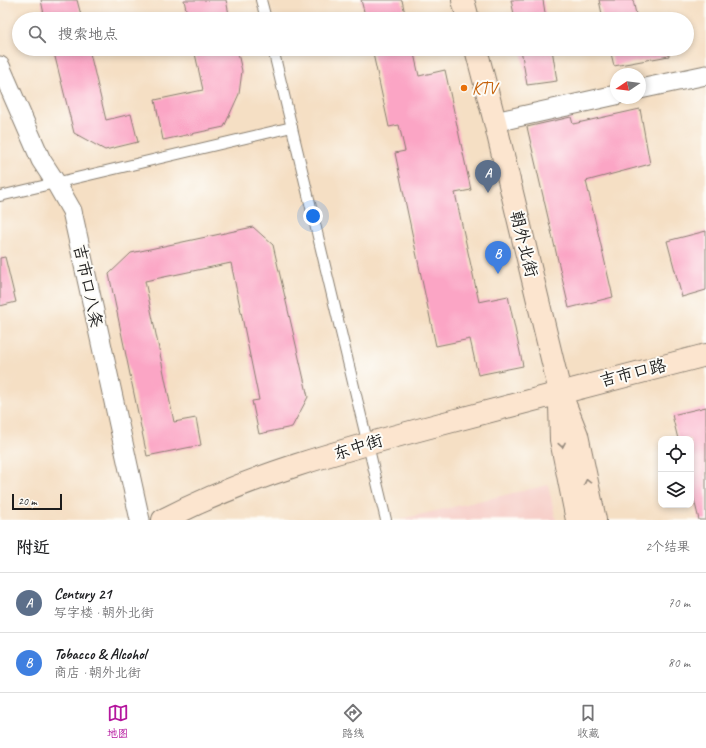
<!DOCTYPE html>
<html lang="zh">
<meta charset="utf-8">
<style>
:root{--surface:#fff;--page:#f6f6f6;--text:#202124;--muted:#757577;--line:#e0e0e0;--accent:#b5179e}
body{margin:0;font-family:Caveat,"LXGW WenKai TC",sans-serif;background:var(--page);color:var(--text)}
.controls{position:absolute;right:12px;bottom:12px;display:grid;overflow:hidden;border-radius:8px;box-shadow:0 2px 6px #0003}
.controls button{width:36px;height:36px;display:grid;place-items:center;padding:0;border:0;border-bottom:1px solid var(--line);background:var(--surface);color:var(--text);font:20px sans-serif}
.compass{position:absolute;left:610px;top:68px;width:36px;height:36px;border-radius:50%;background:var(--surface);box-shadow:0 2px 6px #0003;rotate:257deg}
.scale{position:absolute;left:12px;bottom:10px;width:50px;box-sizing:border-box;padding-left:4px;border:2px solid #1c1c1c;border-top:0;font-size:11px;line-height:14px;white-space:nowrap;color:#1c1c1c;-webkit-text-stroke:3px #fdfcf7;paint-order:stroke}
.you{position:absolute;left:313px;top:216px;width:14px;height:14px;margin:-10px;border:3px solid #fff;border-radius:50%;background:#1a73e8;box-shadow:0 0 0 6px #1a73e833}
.badge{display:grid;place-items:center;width:26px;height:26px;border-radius:50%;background:var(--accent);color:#fff;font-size:13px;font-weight:700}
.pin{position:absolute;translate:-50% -33px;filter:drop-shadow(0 1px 2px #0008)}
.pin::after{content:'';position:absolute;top:21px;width:14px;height:12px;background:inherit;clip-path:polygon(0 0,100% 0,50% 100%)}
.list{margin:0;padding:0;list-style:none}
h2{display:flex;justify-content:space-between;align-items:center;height:52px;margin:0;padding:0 16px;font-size:17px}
h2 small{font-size:13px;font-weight:400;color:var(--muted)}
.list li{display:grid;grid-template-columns:26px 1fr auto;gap:12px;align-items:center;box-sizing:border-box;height:60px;padding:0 16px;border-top:1px solid var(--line)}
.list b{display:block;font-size:15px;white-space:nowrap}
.list p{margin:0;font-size:13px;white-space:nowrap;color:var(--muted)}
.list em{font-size:13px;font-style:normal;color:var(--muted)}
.icon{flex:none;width:22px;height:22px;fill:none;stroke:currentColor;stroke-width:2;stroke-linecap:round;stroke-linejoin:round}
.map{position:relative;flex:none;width:706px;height:520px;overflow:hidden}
.search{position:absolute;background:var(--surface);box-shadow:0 2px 6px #0003;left:12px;right:12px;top:12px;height:44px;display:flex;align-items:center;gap:10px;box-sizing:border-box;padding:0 14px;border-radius:22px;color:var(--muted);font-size:15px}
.sheet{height:172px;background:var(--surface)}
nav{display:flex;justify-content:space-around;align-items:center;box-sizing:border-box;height:56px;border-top:1px solid var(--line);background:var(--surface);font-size:11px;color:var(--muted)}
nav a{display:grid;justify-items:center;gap:2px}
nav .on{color:var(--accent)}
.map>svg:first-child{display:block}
.built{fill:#f7d0ca}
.building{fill:#fba5c5}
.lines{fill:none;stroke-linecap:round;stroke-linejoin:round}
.lane-casing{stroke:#887e70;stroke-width:12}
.street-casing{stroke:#887e70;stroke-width:21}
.secondary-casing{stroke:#887e70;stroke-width:24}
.lane{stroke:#fff;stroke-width:10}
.street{stroke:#fff;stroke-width:19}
.secondary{stroke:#fce5cf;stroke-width:22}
.oneway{stroke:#978b7e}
.food-dot{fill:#e8710a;stroke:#fdfcf7;stroke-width:1.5}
.labels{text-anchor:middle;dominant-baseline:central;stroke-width:4;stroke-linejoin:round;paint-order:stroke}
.food-label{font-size:17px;fill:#c56008;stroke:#fdfcf7;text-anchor:start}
.street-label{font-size:17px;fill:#1c1c1c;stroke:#fdfcf7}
</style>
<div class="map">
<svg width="706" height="520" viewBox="0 0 706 520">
<rect width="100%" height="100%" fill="#fdfcf7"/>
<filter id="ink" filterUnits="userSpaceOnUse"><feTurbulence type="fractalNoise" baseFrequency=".025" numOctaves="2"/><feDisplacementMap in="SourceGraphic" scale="8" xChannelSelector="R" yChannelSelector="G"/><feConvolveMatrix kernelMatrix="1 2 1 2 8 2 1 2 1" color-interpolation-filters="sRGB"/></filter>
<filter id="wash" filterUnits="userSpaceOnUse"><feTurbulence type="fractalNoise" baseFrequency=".012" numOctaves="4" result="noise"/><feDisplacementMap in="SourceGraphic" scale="16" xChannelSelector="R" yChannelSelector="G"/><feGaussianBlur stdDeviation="0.9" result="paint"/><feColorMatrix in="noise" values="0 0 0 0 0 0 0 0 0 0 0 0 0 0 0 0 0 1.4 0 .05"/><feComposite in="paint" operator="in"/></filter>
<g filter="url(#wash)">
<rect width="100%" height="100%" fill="#f5dfc4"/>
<path class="built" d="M 548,485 L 556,520 L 401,520 L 401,519 Z"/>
<g id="blocks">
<path class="building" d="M 41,0 L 77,0 L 82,19 L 45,19 Z
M 184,0 L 226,0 L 230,19 L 188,19 Z
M 361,0 L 402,0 L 406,19 L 366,19 Z
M 511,0 L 543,0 L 546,19 L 515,19 Z
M 599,0 L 633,0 L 637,19 L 603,19 Z
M 53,49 L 89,49 L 106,120 L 131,114 L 138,142 L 105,150 L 74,133 Z
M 194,49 L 237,49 L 242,71 L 239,94 L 224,127 L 163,140 L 155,100 L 203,90 Z
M 372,49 L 413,49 L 419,76 L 445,70 L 471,190 L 455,193 L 479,302 L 508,296 L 523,366 L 478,375 L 470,339 L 436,346 L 395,153 L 405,151 L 399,125 L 389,127 Z
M 521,49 L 552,49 L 557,81 L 527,85 Z
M 610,49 L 668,49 L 669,56 L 614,66 Z
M 640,109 L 650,164 L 586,181 L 613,297 L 569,308 L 527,127 L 571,117 L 573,124 Z
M 253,227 L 273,245 L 308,397 L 292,427 L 259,434 L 252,401 L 259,400 L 231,263 L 145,281 L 174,422 L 196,418 L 201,445 L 147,456 L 109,274 L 131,253 Z
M 706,231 L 706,290 L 682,297 L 667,241 Z
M 5,257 L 16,302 L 0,306 L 0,258 Z
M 706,407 L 706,520 L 699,520 L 691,487 L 691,439 L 678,439 L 672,415 Z"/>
</g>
</g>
<g filter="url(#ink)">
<use href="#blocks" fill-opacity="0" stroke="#887e70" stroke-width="1"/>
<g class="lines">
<g class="lane-casing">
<path id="lane" d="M 261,0 L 266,19
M 273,49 L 386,520
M 0,196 L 292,127"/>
</g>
<g class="street-casing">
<path id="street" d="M 0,66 L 41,160 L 56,183 L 72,211 L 140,520
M 640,89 L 706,75
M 495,122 L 616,95"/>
</g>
<g class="secondary-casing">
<path id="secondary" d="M 463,0 L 468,19
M 476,49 L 495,122 L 560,392 L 577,435 L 595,520
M 560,405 L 561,440 L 577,520
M 163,520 C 249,475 343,450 437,425 C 526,401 616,378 706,355"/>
</g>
<use href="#lane" class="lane"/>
<use href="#street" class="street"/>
<use href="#secondary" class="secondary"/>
</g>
<defs><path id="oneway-chevron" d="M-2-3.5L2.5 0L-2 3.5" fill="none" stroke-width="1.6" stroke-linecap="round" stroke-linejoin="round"/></defs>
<g class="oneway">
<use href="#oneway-chevron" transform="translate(562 445) rotate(80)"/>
<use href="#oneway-chevron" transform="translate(587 482) rotate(-102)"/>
</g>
</g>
<circle class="food-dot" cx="464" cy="88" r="4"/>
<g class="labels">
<g class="food-label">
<text x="472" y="88">KTV</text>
</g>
<g class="street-label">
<text transform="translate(524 244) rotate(76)">朝外北街</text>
<text transform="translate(88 286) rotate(78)">吉市口八条</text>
<text transform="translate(633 373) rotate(-14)">吉市口路</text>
<text transform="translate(358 447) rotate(-17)">东中街</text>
</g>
</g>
</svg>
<div class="controls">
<button><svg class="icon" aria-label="locate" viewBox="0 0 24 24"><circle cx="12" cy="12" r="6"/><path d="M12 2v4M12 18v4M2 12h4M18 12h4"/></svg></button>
<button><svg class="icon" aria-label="layers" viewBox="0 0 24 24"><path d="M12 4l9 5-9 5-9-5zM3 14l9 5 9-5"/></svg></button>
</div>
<svg class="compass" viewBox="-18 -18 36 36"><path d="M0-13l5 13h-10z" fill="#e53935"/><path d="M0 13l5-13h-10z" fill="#757577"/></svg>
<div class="scale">20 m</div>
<div class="you"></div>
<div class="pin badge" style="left:488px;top:193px;background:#5c6f8a">A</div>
<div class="pin badge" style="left:498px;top:274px;background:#3f7fe0">B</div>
<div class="search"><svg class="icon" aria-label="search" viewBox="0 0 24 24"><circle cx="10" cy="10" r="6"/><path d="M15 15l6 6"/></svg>搜索地点</div>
</div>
<section class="sheet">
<h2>附近<small>2个结果</small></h2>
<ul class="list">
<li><span class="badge" style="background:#5c6f8a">A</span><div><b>Century 21</b><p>写字楼 · 朝外北街</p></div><em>70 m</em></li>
<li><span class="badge" style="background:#3f7fe0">B</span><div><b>Tobacco &amp; Alcohol</b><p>商店 · 朝外北街</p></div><em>80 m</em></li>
</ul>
</section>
<nav>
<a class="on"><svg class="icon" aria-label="map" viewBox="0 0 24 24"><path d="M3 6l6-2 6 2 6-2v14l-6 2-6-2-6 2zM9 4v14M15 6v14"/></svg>地图</a>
<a><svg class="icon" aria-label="directions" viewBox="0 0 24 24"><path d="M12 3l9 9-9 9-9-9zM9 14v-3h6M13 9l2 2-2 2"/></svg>路线</a>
<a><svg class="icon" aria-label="saved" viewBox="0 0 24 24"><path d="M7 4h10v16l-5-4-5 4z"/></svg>收藏</a>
</nav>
